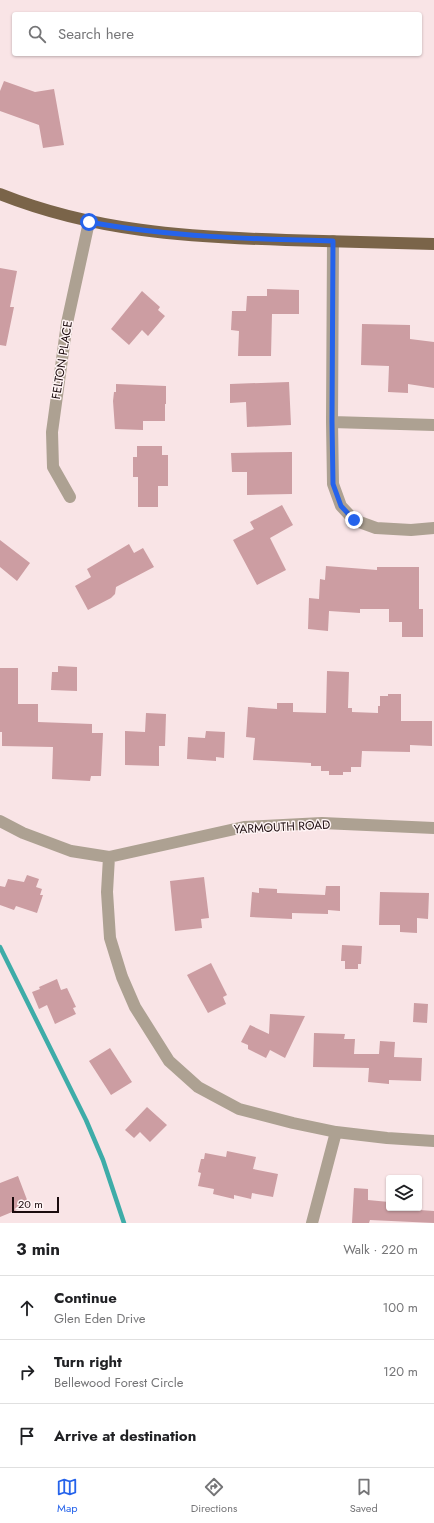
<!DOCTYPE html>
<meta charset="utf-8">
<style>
:root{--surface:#fff;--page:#f2f2f2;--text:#202124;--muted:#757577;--line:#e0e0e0;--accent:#2563eb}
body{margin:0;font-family:Jost,sans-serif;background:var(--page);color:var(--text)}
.controls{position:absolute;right:12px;bottom:12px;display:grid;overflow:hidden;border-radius:4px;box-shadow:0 1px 3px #0004}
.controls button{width:36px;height:36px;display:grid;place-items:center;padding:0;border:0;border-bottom:1px solid var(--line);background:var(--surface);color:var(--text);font:20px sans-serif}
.scale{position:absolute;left:12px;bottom:10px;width:47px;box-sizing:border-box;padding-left:4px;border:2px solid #1b0b0d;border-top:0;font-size:11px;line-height:14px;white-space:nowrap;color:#1b0b0d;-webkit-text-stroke:3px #fff4f5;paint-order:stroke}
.stop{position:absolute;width:12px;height:12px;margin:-9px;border:3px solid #2563eb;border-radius:50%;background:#fff}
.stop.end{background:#2563eb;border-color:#fff;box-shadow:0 1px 4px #0008}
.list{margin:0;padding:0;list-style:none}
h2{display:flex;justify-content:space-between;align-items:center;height:52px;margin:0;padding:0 16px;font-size:17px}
h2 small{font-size:13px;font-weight:400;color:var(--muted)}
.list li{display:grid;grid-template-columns:26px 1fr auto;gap:12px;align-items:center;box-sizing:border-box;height:64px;padding:0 16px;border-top:1px solid var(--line)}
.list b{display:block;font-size:15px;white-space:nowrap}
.list p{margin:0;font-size:13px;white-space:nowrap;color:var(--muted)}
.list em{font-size:13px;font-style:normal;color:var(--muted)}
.icon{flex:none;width:22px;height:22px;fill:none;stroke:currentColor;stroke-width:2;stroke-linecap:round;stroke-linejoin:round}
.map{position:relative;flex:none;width:434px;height:1223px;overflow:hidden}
.search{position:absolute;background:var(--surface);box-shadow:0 1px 3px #0004;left:12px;right:12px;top:12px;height:44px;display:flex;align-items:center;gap:10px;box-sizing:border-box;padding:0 14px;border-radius:4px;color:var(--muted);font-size:15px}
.sheet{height:244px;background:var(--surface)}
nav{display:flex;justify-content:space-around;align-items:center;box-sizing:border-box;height:56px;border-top:1px solid var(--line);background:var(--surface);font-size:11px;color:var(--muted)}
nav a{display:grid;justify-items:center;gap:2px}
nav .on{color:var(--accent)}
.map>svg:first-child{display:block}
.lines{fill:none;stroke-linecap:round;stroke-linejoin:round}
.stream{stroke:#3eaca8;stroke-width:4.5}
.building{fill:#cc9da2}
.minor{stroke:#ada192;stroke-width:12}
.major{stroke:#7a6449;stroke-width:12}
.route{stroke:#2563eb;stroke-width:5}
.labels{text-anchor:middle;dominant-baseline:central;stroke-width:3;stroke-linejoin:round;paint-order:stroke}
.street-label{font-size:12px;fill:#1b0b0d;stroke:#fff4f5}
</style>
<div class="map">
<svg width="434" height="1223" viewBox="0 0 434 1223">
<rect width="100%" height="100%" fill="#f9e4e6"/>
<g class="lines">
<path class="stream" d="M 0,947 L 86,1120 L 103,1160 L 124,1223"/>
</g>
<path class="building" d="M 4,81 L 35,92 L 54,89 L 64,145 L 43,148 L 39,125 L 0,111 L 0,91 Z
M 0,268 L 17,271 L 10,307 L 14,307 L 6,346 L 0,345 Z
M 267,289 L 299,290 L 299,314 L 272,314 L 271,356 L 238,356 L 239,331 L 231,330 L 232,311 L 246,311 L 247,296 L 267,296 Z
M 142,291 L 160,307 L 158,310 L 165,316 L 148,336 L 142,330 L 129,345 L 111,329 Z
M 362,324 L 410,325 L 410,339 L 434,342 L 434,388 L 408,384 L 408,393 L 388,392 L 389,366 L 361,365 Z
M 289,382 L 291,425 L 247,427 L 246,402 L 230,403 L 230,384 Z
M 116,384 L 166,386 L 166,404 L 165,404 L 165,421 L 143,421 L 143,430 L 115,429 L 113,401 L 114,392 L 116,392 Z
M 137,446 L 162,446 L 162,455 L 168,455 L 168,486 L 158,486 L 158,507 L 138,507 L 138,477 L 133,477 L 133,457 L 137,457 Z
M 292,452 L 292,494 L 247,495 L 247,472 L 232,472 L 231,453 Z
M 282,505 L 293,525 L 270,538 L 286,570 L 257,585 L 233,540 L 254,529 L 250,522 Z
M 0,540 L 30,563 L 17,581 L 0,567 Z
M 129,544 L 134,553 L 143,548 L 154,567 L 116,587 L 115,594 L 111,598 L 88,610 L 75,586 L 91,577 L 87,569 Z
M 326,566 L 377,570 L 377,567 L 419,567 L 419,609 L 423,609 L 423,637 L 402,637 L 402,622 L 389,622 L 389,609 L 360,609 L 360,613 L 329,611 L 328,631 L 308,629 L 309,598 L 319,599 L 320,579 L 325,580 Z
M 58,666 L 77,667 L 77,691 L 51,690 L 52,672 L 58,672 Z
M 0,668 L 18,668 L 18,704 L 38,704 L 38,722 L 92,724 L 92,733 L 103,733 L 101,776 L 91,776 L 90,781 L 52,779 L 53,747 L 2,746 L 2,732 L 0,732 Z
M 327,671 L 349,672 L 348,708 L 352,708 L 352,712 L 378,713 L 378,706 L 380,706 L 380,696 L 388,696 L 388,694 L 401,694 L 401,721 L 432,721 L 432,746 L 410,745 L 410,752 L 362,751 L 361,767 L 351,767 L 351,772 L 343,772 L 343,775 L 329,775 L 329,771 L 321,771 L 321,766 L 311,766 L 311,763 L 253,760 L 255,738 L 246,737 L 248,707 L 277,709 L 277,703 L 293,703 L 293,712 L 326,713 Z
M 146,713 L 166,714 L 165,746 L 159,746 L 159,766 L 125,765 L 125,731 L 145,732 Z
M 206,731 L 225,732 L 224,758 L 216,757 L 216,761 L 187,759 L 188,737 L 205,738 Z
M 27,875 L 39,879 L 36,887 L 42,889 L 40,895 L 43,895 L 37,913 L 16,906 L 14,910 L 0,905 L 0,886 L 5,887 L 8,879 L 24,882 Z
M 204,877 L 209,918 L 201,919 L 202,928 L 175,931 L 170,881 Z
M 326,886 L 340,886 L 340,911 L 328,910 L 328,914 L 292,913 L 292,919 L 250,917 L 252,892 L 259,893 L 259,888 L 277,889 L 277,893 L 325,895 Z
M 380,892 L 429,893 L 428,919 L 417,918 L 417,933 L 400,932 L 400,925 L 379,925 Z
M 342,945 L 362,946 L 361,964 L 358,964 L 358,969 L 345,969 L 345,961 L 341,961 Z
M 211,963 L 227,995 L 223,997 L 226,1004 L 208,1013 L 187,975 Z
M 57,979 L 61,990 L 67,988 L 76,1007 L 73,1008 L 76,1014 L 55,1024 L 47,1005 L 39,1009 L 32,992 L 40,989 L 39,987 Z
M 414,1003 L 428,1004 L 427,1023 L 413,1022 Z
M 270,1014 L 305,1016 L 285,1058 L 270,1050 L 266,1058 L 248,1049 L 248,1045 L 241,1042 L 250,1025 L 269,1034 Z
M 314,1033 L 345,1034 L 344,1039 L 355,1039 L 354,1054 L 379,1054 L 380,1041 L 395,1042 L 394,1057 L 422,1058 L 421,1081 L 389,1080 L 389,1084 L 368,1082 L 369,1068 L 313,1067 Z
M 110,1048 L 132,1082 L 111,1095 L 89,1061 Z
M 147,1107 L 167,1125 L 150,1142 L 140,1132 L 134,1138 L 125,1130 Z
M 227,1151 L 256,1157 L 253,1169 L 278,1174 L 273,1197 L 252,1193 L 251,1199 L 234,1195 L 234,1199 L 213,1194 L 214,1189 L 198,1186 L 201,1173 L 198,1172 L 201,1159 L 204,1159 L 205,1153 L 226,1157 Z
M 18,1176 L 29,1205 L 0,1217 L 0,1183 Z
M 354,1188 L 368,1189 L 368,1200 L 389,1202 L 389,1208 L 434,1211 L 434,1223 L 370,1220 L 369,1223 L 352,1223 Z"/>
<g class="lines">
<path class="minor" d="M 333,241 L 332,422 L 333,484 L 341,506 L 354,520 L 376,528 L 411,530 L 434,528
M 332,422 L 434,425
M 70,497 L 53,467 L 52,432 L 67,323 L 89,222
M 0,821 L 23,833 L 71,851 L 109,857 L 244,827 L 322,823 L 434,828
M 109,857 L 107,892 L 110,938 L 122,977 L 135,1007 L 169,1061 L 198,1087 L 239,1109 L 293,1123 L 336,1132 L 387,1138 L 434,1141
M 312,1223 L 336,1132"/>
<path class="major" d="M 0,194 C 93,231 186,237 286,240 C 335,241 385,243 434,244"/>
</g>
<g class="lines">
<path class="route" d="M 89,222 C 169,237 251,239 333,241 L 332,422 L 333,484 L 341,506 L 354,520"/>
</g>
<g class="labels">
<g class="street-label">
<text transform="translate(62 360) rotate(-81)">FELTON PLACE</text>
<text transform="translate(282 827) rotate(-3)">YARMOUTH ROAD</text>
</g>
</g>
</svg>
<div class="controls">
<button><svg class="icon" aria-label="layers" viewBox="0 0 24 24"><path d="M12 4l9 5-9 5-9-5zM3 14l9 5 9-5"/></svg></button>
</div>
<div class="scale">20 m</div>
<div class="stop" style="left:89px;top:222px"></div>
<div class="stop end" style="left:354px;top:520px"></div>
<div class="search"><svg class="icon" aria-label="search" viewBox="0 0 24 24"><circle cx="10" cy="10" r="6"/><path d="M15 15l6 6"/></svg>Search here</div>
</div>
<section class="sheet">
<h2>3 min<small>Walk · 220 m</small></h2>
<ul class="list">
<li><svg class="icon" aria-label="ahead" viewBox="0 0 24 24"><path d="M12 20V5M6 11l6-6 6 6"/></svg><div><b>Continue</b><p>Glen Eden Drive</p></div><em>100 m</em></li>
<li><svg class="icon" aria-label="right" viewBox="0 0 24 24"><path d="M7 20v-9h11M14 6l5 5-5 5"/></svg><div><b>Turn right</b><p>Bellewood Forest Circle</p></div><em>120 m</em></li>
<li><svg class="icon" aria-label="arrive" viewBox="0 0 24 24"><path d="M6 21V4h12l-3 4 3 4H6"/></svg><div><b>Arrive at destination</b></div></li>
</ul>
</section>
<nav>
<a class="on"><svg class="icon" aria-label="map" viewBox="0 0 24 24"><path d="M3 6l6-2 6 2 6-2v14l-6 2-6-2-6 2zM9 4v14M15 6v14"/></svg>Map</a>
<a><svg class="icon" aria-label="directions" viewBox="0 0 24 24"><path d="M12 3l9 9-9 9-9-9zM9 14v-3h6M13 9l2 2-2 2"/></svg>Directions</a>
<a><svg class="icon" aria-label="saved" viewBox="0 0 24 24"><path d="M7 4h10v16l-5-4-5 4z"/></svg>Saved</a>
</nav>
